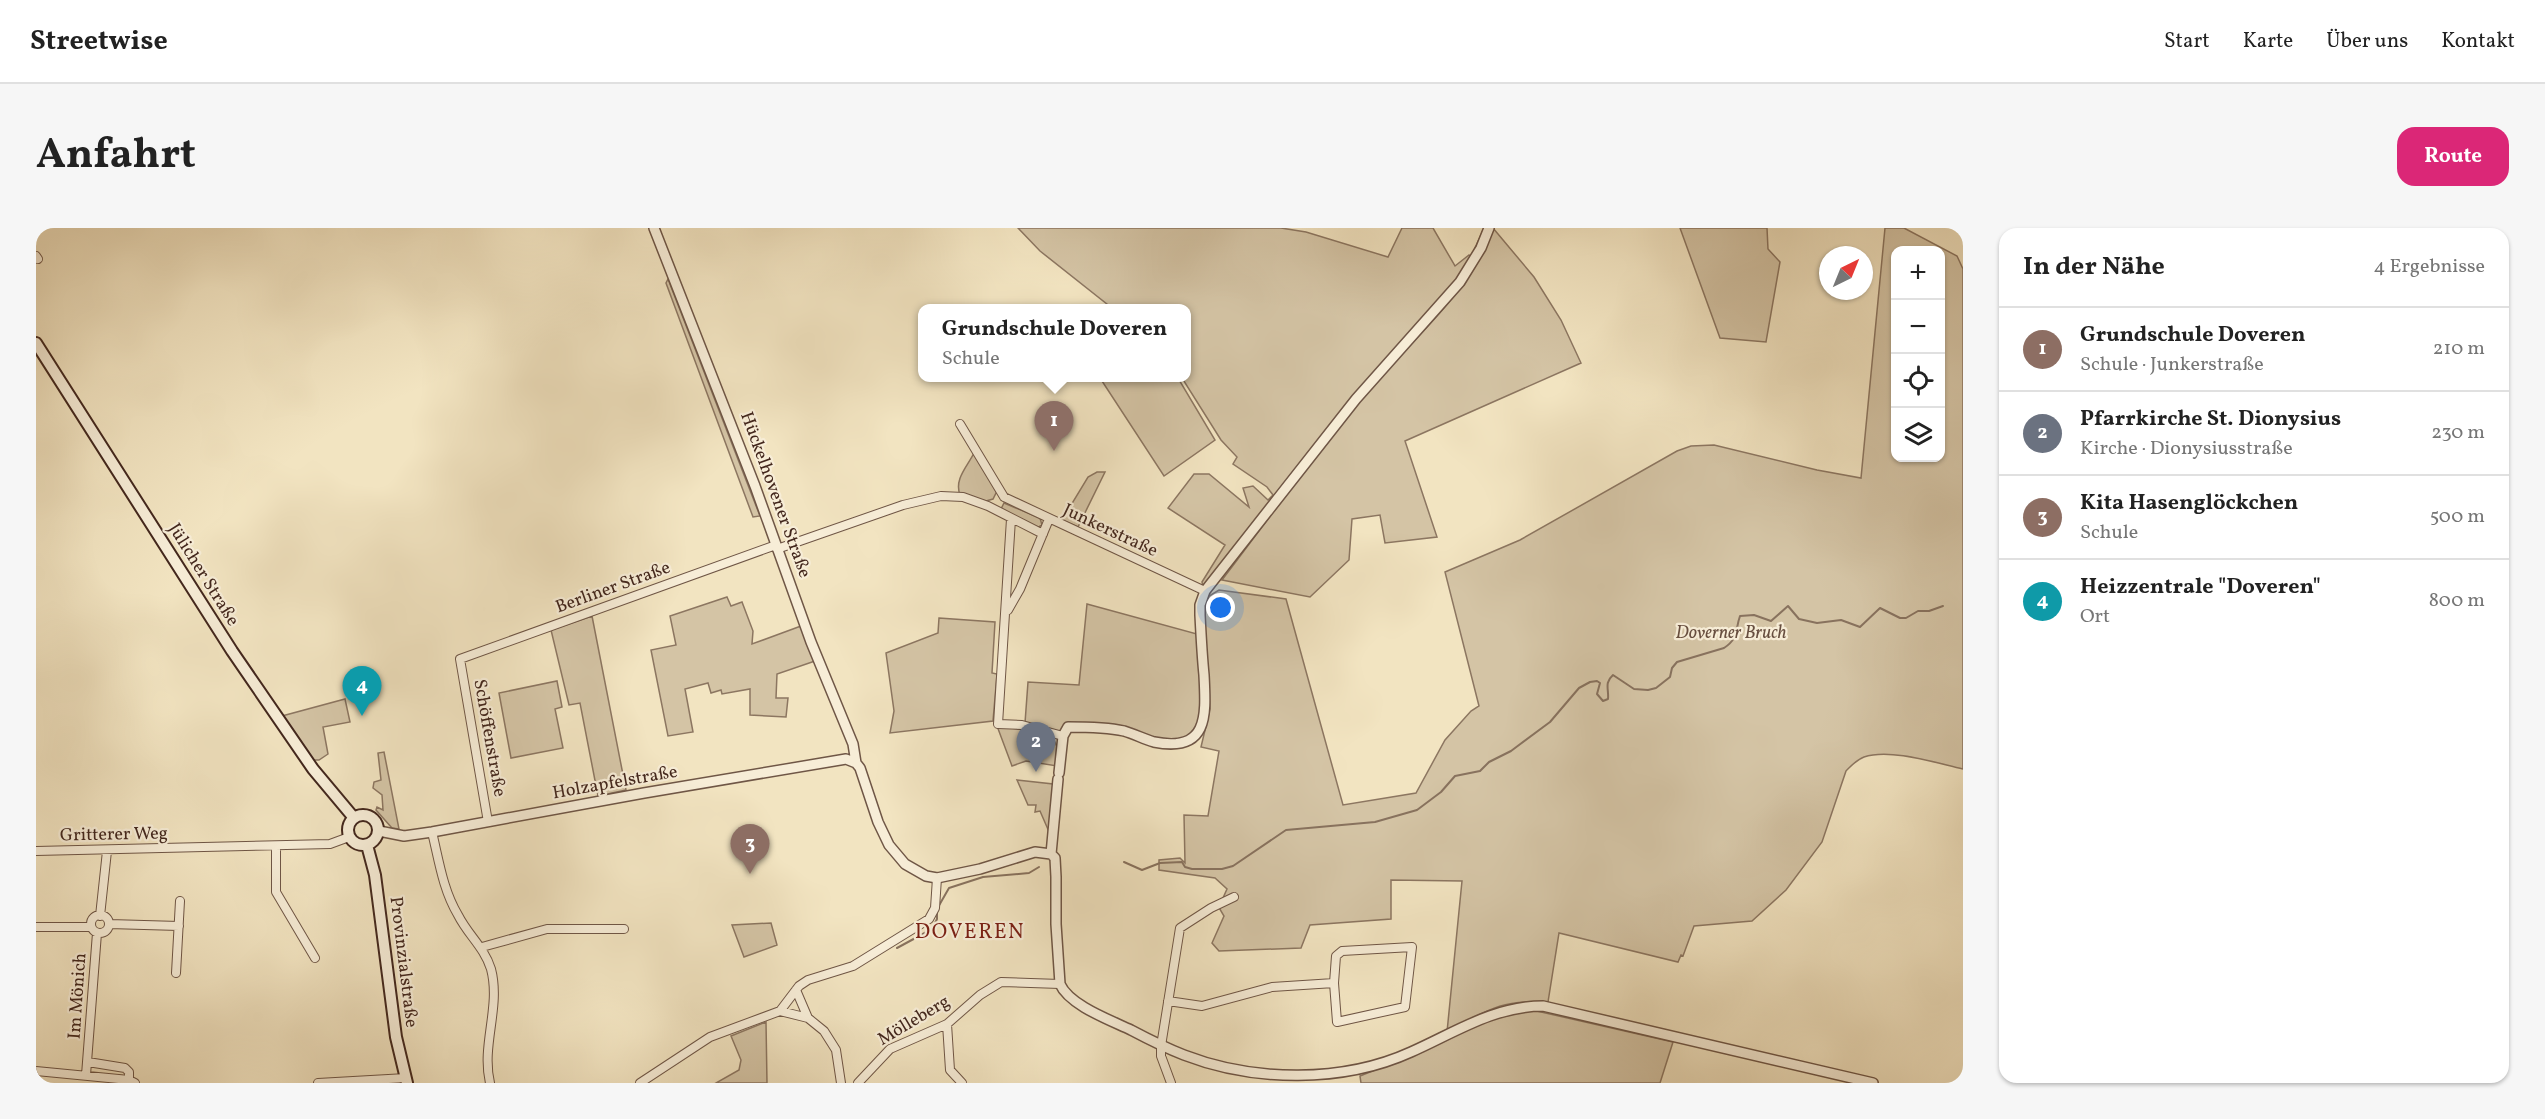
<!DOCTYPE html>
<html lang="de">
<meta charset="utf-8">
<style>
:root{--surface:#fff;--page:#f6f6f6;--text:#222;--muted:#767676;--line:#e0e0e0;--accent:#db2777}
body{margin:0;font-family:Vollkorn,serif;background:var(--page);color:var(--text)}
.controls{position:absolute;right:18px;top:18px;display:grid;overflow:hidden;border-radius:12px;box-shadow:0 2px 4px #0004}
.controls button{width:54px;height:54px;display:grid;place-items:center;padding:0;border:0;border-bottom:2px solid var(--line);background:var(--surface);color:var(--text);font:30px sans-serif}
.compass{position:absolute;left:1783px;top:18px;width:54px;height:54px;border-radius:50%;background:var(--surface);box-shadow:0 2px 4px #0004;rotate:43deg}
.you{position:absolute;left:1185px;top:380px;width:21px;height:21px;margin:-15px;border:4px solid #fff;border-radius:50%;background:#1a73e8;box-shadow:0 0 0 9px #1a73e833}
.badge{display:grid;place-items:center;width:39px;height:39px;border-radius:50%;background:var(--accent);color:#fff;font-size:20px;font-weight:700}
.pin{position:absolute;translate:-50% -50px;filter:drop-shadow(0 2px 3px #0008)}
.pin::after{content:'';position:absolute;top:32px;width:21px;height:18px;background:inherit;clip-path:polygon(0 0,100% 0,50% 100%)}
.popup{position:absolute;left:882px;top:76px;width:273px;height:78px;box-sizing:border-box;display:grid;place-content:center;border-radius:12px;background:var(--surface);filter:drop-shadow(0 2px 4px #0005);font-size:20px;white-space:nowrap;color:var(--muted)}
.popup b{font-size:22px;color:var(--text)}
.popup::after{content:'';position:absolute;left:50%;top:100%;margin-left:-12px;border:12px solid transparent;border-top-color:var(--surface)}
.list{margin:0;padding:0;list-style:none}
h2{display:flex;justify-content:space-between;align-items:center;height:78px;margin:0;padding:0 24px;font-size:26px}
h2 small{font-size:20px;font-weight:400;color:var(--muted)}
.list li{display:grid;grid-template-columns:39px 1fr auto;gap:18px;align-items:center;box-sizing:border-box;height:84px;padding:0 24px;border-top:2px solid var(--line)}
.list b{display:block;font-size:22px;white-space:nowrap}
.list p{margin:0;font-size:20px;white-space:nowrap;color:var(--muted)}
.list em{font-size:20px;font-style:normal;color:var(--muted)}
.icon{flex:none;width:33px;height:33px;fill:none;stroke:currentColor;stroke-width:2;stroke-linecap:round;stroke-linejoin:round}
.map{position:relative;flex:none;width:1927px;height:855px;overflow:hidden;border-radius:18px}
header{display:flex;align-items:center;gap:36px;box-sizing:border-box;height:84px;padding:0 30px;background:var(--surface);border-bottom:2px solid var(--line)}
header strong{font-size:28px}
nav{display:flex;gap:33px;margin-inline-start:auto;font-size:21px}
.intro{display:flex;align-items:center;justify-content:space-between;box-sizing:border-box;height:144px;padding:0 36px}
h1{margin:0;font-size:42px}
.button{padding:15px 27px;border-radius:18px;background:var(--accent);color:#fff;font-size:21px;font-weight:700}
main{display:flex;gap:36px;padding:0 36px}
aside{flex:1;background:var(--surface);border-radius:18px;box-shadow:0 2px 4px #0004}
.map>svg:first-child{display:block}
.green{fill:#d4c4a5;stroke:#8c7661;stroke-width:1.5;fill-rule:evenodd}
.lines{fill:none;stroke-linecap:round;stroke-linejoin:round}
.stream{stroke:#88725e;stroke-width:2}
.minor-casing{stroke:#6f5646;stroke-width:10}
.tertiary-casing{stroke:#6f5646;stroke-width:12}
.secondary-casing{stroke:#43271d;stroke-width:14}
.minor{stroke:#f7edd7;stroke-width:8}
.tertiary{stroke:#f7edd7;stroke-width:9}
.secondary{stroke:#f7edd7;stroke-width:10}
.labels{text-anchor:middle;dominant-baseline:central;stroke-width:4.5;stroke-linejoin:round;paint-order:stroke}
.street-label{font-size:18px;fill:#43271d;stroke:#f7edd7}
.park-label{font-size:18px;font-style:italic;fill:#674e3f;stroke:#f7edd7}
.quarter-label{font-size:21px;letter-spacing:1.5px;fill:#7a1f14;stroke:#f7edd7}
</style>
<header>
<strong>Streetwise</strong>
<nav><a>Start</a><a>Karte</a><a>Über uns</a><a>Kontakt</a></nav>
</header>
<div class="intro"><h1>Anfahrt</h1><a class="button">Route</a></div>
<main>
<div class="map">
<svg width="1927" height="855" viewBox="0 0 1927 855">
<rect width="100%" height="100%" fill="#f2e4c1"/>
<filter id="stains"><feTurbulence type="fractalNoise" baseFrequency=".00333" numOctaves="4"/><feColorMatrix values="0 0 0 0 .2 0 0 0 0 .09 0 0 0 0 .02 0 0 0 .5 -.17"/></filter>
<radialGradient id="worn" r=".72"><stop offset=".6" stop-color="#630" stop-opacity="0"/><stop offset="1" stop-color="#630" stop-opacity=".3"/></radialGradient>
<path class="green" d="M 982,0 L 1245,0 L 1270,4 L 1352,29 L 1366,0 L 1397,0 L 1419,38 L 1433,27 L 1435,29 L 1448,0 L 1450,0 L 1443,16 L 1422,52 L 1167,359 L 1166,354 L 1189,317 L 1132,280 L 1158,246 L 1173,246 L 1213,279 L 1207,260 L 1217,258 L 1232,272 L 1237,267 L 1231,259 L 1197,236 L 1201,229 L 1185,212 L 1146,150 L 1150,150 L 1150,80 L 1076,80 L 1004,23 Z
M 1457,0 L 1498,49 L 1525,92 L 1545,135 L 1369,213 L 1401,309 L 1349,315 L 1344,287 L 1316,291 L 1313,332 L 1274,369 L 1186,352 C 1232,292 1276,230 1324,171 C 1370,117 1433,68 1457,0 Z
M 1644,0 L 1731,0 L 1732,21 L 1744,34 L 1730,114 L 1684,110 Z
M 1849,0 L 1868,0 L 1921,28 L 1927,41 L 1927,541 C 1900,535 1854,520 1828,529 C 1820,532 1815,538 1810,543 L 1786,614 L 1750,662 L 1716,693 L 1658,698 L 1647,728 L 1645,727 L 1642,734 L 1523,705 L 1512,774 C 1463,772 1452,782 1411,804 L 1426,653 L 1355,652 L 1355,691 L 1274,697 L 1265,720 L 1183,723 L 1176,715 L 1188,688 L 1182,678 L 1196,668 L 1187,670 L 1191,661 L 1179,650 L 1123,642 L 1123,632 L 1144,630 L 1149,635 L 1148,587 L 1172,588 L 1183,523 L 1165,519 L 1174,481 L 1167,386 L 1173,368 L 1183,362 L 1250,371 L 1307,577 L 1380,565 L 1409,512 L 1435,483 L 1443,478 L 1409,344 L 1484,312 L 1641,223 L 1655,218 L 1678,217 L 1781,242 L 1825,250 ZM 1860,22 L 1904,22 L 1904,230 L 1860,230 Z
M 632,51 L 724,288 L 717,289 L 630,55 Z
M 1072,150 L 1142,150 L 1179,212 L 1128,248 L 1066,153 Z
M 938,225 L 961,263 L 957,271 L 950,273 L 924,267 C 918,251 931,239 938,225 Z
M 1061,244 L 1069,244 L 1042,299 L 1026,292 L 1052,249 Z
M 968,275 L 1004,290 L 1006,297 L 1001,300 L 965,281 Z
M 691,369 L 695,378 L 706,374 L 717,403 L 716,416 L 765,398 L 779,433 L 741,446 L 740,470 L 752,470 L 750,489 L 714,487 L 714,461 L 686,466 L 685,462 L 675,465 L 672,455 L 649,461 L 657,504 L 632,508 L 615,422 L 640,417 L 634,388 Z
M 1051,376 L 1161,406 L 1167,487 L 1159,505 L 1140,513 L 1121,511 L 1052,495 L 1023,505 L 989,495 L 992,454 L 1043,457 Z
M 556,388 L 590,562 L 562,568 L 544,475 L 533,477 L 515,402 Z
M 903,390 L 959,394 L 956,445 L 961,446 L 957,493 L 854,505 L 858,483 L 850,425 L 902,405 Z
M 521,453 L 526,479 L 519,481 L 527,520 L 475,530 L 463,465 Z
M 309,471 L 314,494 L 287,499 L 292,526 L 283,532 L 276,532 L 246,488 Z
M 961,498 L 989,502 L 1017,510 L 1022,521 L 1021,538 L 990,533 L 976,538 Z
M 348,524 L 363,601 L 356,600 L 340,582 L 341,579 L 347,582 L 346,567 L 337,560 L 338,554 L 345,552 L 342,525 Z
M 981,552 L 1017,556 L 1014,606 L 1004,583 L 999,584 L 1000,577 L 992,577 Z
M 735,695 L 741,717 L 708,729 L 696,697 Z
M 1492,781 L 1637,814 L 1624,855 L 1325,855 L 1324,848 L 1393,820 L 1461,788 Z
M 730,794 L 731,855 L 680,855 L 703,842 L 705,832 L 695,808 Z"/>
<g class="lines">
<path class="stream" d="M 1088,634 L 1106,642 L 1124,635 L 1146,634 L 1149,639 L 1156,641 L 1186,641 L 1197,638 L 1250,602 L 1339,594 L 1381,582 L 1405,564 L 1419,548 L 1444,543 L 1453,534 L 1475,523 L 1514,494 L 1543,460 L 1554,454 L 1561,453 L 1564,455 L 1561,466 L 1567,473 L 1572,471 C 1573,461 1568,455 1577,447 L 1598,461 L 1612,462 L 1620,460 L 1634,449 L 1636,440 L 1641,434 L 1688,420 C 1703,410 1699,402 1704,388 L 1718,387 L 1735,393 L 1752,378 L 1763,391 L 1781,395 L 1805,392 L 1824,399 L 1844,380 L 1864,390 L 1870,390 L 1882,383 L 1893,383 L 1907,378
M 861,720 L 896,701 L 901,691 L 901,681 L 913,660 L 947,649 L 993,645 L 1003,639"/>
<g class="minor-casing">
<path id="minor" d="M 0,28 L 2,31
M 924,196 L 968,269
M 968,269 L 1169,363
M 975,291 L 962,496 L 986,497 L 1027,508
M 741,321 L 867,277 L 905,268 L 927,269 L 952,278 L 1007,306
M 972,382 L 984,361 L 1013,291
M 452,594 L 424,431 L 740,317
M 396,604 C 403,633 407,662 422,687 C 432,707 448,719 455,741 C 465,779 445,817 454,855
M 240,619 L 240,664 L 279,730
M 0,623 L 294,616 L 313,609
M55 696a9 9 0 1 1 18 0a9 9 0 1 1-18 0Z
M 64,688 L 71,623
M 73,696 L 143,698
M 0,699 L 55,699
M 446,719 L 511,701 L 588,701
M 1376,719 L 1369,779 L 1301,794 L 1298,755 L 1300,728 L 1306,723 Z
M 140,745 L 144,673
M 760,762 L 772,790
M 1132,773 L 1166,778 L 1236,759 L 1298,755
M 744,783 L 763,758 L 772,752 L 817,738 L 893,691 L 899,680 L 901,650
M 911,796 L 914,842 L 926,855
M 52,834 L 89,840 L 93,844 L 93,852
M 0,843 L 93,852 L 99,855
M 50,847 L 61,705
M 282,855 L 370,850
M 604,855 L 674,809 L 744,783 L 772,790 L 788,803 L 800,822 L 805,855
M 822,855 L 854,821 L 911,796 L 944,767 L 965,754 L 1024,756
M 1135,855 L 1125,828 L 1125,818 L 1144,700 L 1175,680 L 1198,669"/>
</g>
<g class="tertiary-casing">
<path id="tertiary" d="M 618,0 L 719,258 L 775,414 L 817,516 L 820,535 L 824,540 L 842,594 L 853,617 L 869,636 L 890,648 L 901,650 L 944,641 L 999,624 L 1015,626
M 1023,545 L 1027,508 L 1032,499 C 1051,499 1070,499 1088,503 C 1098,506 1108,511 1118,514 C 1173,525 1170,487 1168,447 C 1166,427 1165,407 1164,387 L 1164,377 L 1169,363 L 1320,171 L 1424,54 L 1445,20 L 1453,0
M 343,603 L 368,608 L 396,604 L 608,565 L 810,531 L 820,535
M 1015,626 L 1019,630 L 1020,649 L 1020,696 L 1024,756 C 1033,777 1074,792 1095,802 C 1112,811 1130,820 1148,827 C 1218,854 1307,855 1375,824 C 1418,805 1458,778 1507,778 L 1837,855
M 1015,626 L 1022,551"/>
</g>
<g class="secondary-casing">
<path id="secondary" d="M 0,115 L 196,423 L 277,541 L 318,590
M312 602a15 15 0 1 1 30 0a15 15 0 1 1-30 0Z
M 331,617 L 339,647 L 360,809 L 371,855"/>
</g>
<use href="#minor" class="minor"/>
<use href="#tertiary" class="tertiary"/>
<use href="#secondary" class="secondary"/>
</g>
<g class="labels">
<g class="street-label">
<text transform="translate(739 267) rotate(70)">Hückelhovener Straße</text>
<text transform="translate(1074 303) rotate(25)">Junkerstraße</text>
<text transform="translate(167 347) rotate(58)">Jülicher Straße</text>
<text transform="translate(577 360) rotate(-20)">Berliner Straße</text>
<text transform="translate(453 510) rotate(80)">Schöffenstraße</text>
<text transform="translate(579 555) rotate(-10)">Holzapfelstraße</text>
<text transform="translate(78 607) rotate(-1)">Gritterer Weg</text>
<text transform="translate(367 734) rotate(83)">Provinzialstraße</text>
<text transform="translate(42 768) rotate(-86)">Im Mönich</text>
<text transform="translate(878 793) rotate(-31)">Mölleberg</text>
</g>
<g class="park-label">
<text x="1695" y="405">Doverner Bruch</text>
</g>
<g class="quarter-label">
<text x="934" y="704">DOVEREN</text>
</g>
</g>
<rect width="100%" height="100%" filter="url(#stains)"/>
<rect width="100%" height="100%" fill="url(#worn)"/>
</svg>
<div class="controls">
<button>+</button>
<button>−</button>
<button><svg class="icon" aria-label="locate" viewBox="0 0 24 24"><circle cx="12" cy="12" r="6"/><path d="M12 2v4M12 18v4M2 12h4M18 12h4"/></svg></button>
<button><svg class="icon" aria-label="layers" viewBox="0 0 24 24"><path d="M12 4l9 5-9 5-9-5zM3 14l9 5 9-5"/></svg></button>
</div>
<svg class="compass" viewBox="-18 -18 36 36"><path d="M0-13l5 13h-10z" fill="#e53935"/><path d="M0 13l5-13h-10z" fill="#767676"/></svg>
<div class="you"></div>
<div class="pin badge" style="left:1018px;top:223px;background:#8d6e63">1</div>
<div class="popup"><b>Grundschule Doveren</b>Schule</div>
<div class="pin badge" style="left:1000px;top:544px;background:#6b7280">2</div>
<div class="pin badge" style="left:714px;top:646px;background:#8d6e63">3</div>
<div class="pin badge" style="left:326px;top:488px;background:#0f9aa8">4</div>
</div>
<aside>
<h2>In der Nähe<small>4 Ergebnisse</small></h2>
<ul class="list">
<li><span class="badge" style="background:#8d6e63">1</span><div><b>Grundschule Doveren</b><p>Schule · Junkerstraße</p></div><em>210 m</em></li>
<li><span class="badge" style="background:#6b7280">2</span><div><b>Pfarrkirche St. Dionysius</b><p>Kirche · Dionysiusstraße</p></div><em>230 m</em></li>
<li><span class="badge" style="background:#8d6e63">3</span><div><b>Kita Hasenglöckchen</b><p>Schule</p></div><em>500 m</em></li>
<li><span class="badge" style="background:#0f9aa8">4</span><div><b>Heizzentrale &quot;Doveren&quot;</b><p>Ort</p></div><em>800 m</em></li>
</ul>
</aside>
</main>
